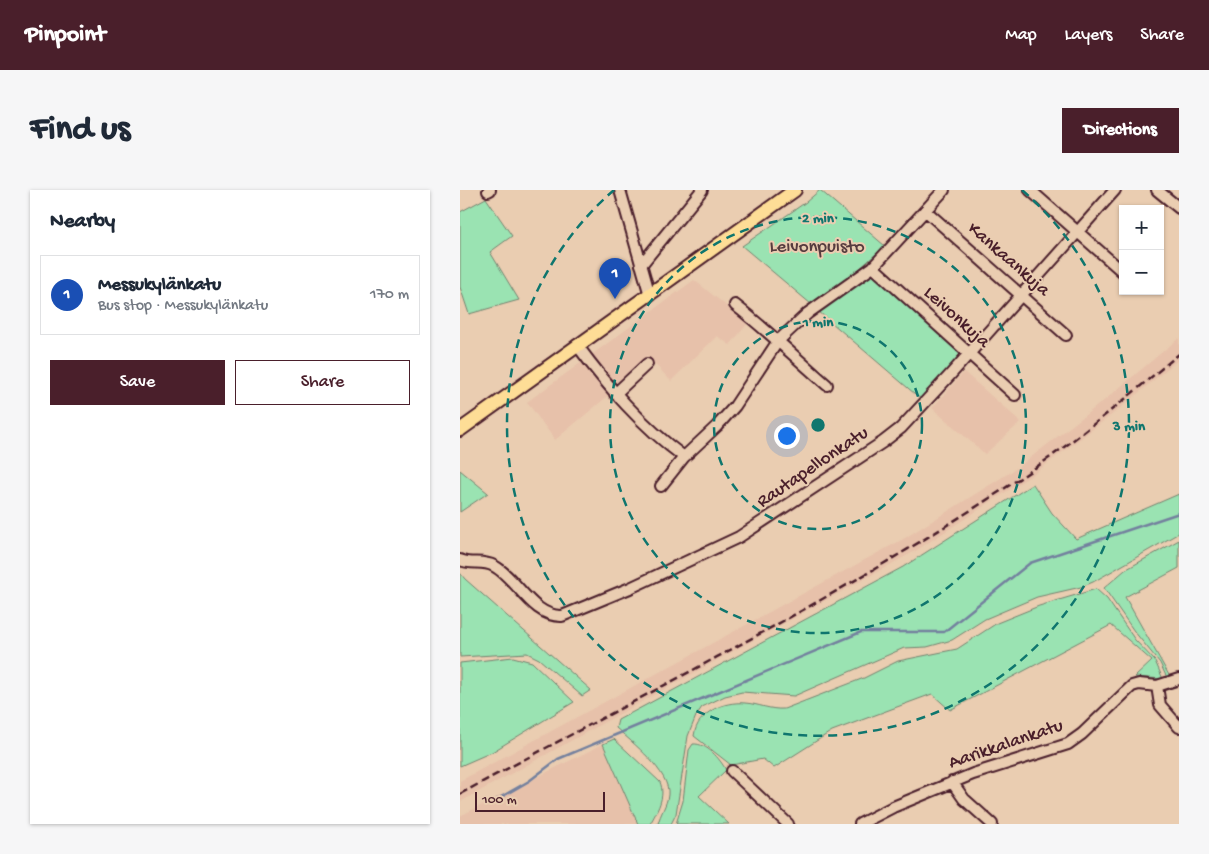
<!DOCTYPE html>
<meta charset="utf-8">
<style>
:root{--surface:#fff;--page:#f6f6f7;--text:#1f2937;--muted:#747a83;--line:#e0e1e3;--accent:#4a1f2b}
body{margin:0;font-family:"Gochi Hand",sans-serif;background:var(--page);color:var(--text)}
.controls{position:absolute;right:15px;top:15px;display:grid;overflow:hidden;border-radius:0px;box-shadow:0 1px 4px #0004}
.controls button{width:45px;height:45px;display:grid;place-items:center;padding:0;border:0;border-bottom:1px solid var(--line);background:var(--surface);color:var(--text);font:25px sans-serif}
.scale{position:absolute;left:15px;bottom:12px;width:130px;box-sizing:border-box;padding-left:5px;border:2px solid #4a1f2b;border-top:0;font-size:14px;line-height:18px;white-space:nowrap;color:#4a1f2b;-webkit-text-stroke:4px #eacdb1;paint-order:stroke}
.you{position:absolute;left:326px;top:245px;width:18px;height:18px;margin:-12px;border:4px solid #fff;border-radius:50%;background:#1a73e8;box-shadow:0 0 0 8px #1a73e833}
.badge{display:grid;place-items:center;width:32px;height:32px;border-radius:50%;background:var(--accent);color:#fff;font-size:16px;font-weight:700}
.pin{position:absolute;translate:-50% -41px;filter:drop-shadow(0 1px 2px #0008)}
.pin::after{content:'';position:absolute;top:26px;width:18px;height:15px;background:inherit;clip-path:polygon(0 0,100% 0,50% 100%)}
.list{margin:0;padding:0;list-style:none}
h2{display:flex;justify-content:space-between;align-items:center;height:65px;margin:0;padding:0 20px;font-size:21px}
h2 small{font-size:16px;font-weight:400;color:var(--muted)}
.list li{display:grid;grid-template-columns:32px 1fr auto;gap:15px;align-items:center;box-sizing:border-box;height:80px;margin:0 10px 10px;padding:0 10px;border:1px solid var(--line);border-radius:0px}
.list b{display:block;font-size:19px;white-space:nowrap}
.list p{margin:0;font-size:16px;white-space:nowrap;color:var(--muted)}
.list em{font-size:16px;font-style:normal;color:var(--muted)}
.actions{display:flex;gap:10px;padding:15px 20px}
.actions a{flex:1;padding:11px 0;border:1px solid var(--accent);border-radius:0px;text-align:center;font-size:18px;color:var(--accent)}
.actions .main{background:var(--accent);color:#fff}
.map{position:relative;flex:none;width:719px;height:634px;overflow:hidden;border-radius:0px}
header{display:flex;align-items:center;gap:30px;box-sizing:border-box;height:70px;padding:0 25px;background:var(--accent);color:#fff}
header strong{font-size:24px}
nav{display:flex;gap:28px;margin-inline-start:auto;font-size:18px}
.intro{display:flex;align-items:center;justify-content:space-between;box-sizing:border-box;height:120px;padding:0 30px}
h1{margin:0;font-size:35px}
.button{padding:12px 22px;border-radius:0px;background:var(--accent);color:#fff;font-size:18px;font-weight:700}
main{display:flex;gap:30px;padding:0 30px}
aside{flex:1;background:var(--surface);border-radius:0px;box-shadow:0 1px 4px #0004}
.map>svg:first-child{display:block}
.built{fill:#e7c1aa}
.green{fill:#9ae3b2;stroke:#72816e}
.lines{fill:none;stroke-linecap:round;stroke-linejoin:round}
.stream{stroke:#73809e;stroke-width:2.5}
.minor-casing{stroke:#4a1f2b;stroke-width:14}
.major-casing{stroke:#4a1f2b;stroke-width:16}
.minor{stroke:#eacdb1;stroke-width:10}
.major{stroke:#fedd96;stroke-width:12}
.rail{stroke:#4a1f2b;stroke-width:2.5;stroke-dasharray:8 4;stroke-linecap:butt}
.ring{fill:none;stroke:#0f766e;stroke-width:2.5;stroke-dasharray:9 6}
.labels{text-anchor:middle;dominant-baseline:central;stroke-width:4;stroke-linejoin:round;paint-order:stroke}
.park-label{font-size:19px;fill:#563c3f;stroke:#eacdb1}
.street-label{font-size:19px;fill:#4a1f2b;stroke:#eacdb1}
.centre{fill:#0f766e;stroke:#eacdb1;stroke-width:2.5}
.ring-label{font-size:15px;text-anchor:middle;font-weight:bold;fill:#0f766e;stroke:#eacdb1;stroke-width:4;stroke-linejoin:round;paint-order:stroke}
</style>
<header>
<strong>Pinpoint</strong>
<nav><a>Map</a><a>Layers</a><a>Share</a></nav>
</header>
<div class="intro"><h1>Find us</h1><a class="button">Directions</a></div>
<main>
<aside>
<h2>Nearby<small></small></h2>
<ul class="list">
<li><span class="badge" style="background:#1a4fb4">1</span><div><b>Messukylänkatu</b><p>Bus stop · Messukylänkatu</p></div><em>170 m</em></li>
</ul>
<div class="actions"><a class="main">Save</a><a>Share</a></div>
</aside>
<div class="map">
<svg width="719" height="634" viewBox="0 0 719 634">
<rect width="100%" height="100%" fill="#eacdb1"/>
<filter id="ink" filterUnits="userSpaceOnUse"><feTurbulence type="fractalNoise" baseFrequency=".02" numOctaves="2"/><feDisplacementMap in="SourceGraphic" scale="10" xChannelSelector="R" yChannelSelector="G"/><feConvolveMatrix kernelMatrix="1 2 1 2 8 2 1 2 1" color-interpolation-filters="sRGB"/></filter>
<g filter="url(#ink)">
<path class="built" d="M 234,90 L 288,133 L 270,155 L 257,146 L 211,191 L 187,166 L 149,205 L 95,250 L 67,212 Z
M 719,148 L 719,169 L 658,220 L 575,283 L 457,360 L 0,612 L 0,591 L 445,348 L 557,278 L 646,209 Z
M 504,182 L 561,232 L 525,264 L 472,218 Z
M 143,554 L 178,634 L 0,634 L 0,626 Z"/>
<path class="green" d="M 360,0 L 425,56 L 389,88 L 351,114 L 282,56 L 346,12 Z
M 26,8 L 52,46 L 30,62 L 59,110 L 9,124 L 0,97 L 0,22 Z
M 415,85 L 501,165 L 462,210 L 358,121 L 408,87 Z
M 0,280 L 28,303 L 0,322 Z
M 573,294 L 592,323 L 616,349 L 719,304 L 719,343 L 633,392 L 621,397 L 577,407 L 525,429 L 492,450 L 467,457 L 444,458 L 334,506 L 282,502 L 265,506 L 242,517 L 236,526 L 228,546 L 216,624 L 211,634 L 198,634 C 200,624 207,615 208,605 C 211,583 172,552 156,538 L 158,530 L 443,377 Z
M 719,350 L 719,378 L 665,407 L 710,487 L 707,488 L 700,473 L 674,441 L 644,398 L 665,380 Z
M 0,383 L 5,389 L 131,500 L 122,506 L 79,469 L 67,463 L 0,467 Z
M 636,399 L 647,409 L 675,450 L 695,471 L 703,489 L 675,487 L 692,471 L 651,435 L 490,520 L 472,504 L 372,541 L 314,578 L 303,569 L 271,575 L 234,546 C 237,522 264,511 285,513 C 299,514 310,520 324,519 L 404,488 L 438,471 L 497,459 L 537,433 L 579,416 Z
M 53,467 L 72,472 L 114,512 L 32,562 L 0,576 L 0,473 Z
M 154,549 L 200,592 C 206,607 197,621 190,634 L 178,634 L 143,554 Z
M 233,554 C 247,553 260,569 266,580 L 239,606 L 269,634 L 216,634 L 223,611 L 229,560 Z"/>
<g class="lines">
<path class="stream" d="M 29,614 L 69,591 L 98,569 L 401,442 L 484,442 L 570,373 L 719,323"/>
<g class="minor-casing">
<path id="minor" d="M 160,0 L 189,102
M 570,0 L 663,82
M 697,0 L 719,18
M 28,1 L 30,0
M 466,21 L 606,145
M 181,75 L 242,0
M 413,77 L 555,205
M 275,115 C 307,140 336,168 367,195
M 117,155 C 148,197 181,235 224,267
M 155,204 L 187,174
M 201,296 L 224,267 L 257,236 L 275,216 L 318,151 L 348,123 L 413,77 L 484,0
M 0,370 C 11,375 23,370 34,376 C 57,388 72,427 102,426 L 170,398 L 279,347 L 423,252 L 441,238 L 491,184 L 655,0
M 697,496 L 700,515 L 719,537
M 272,581 L 328,634
M 492,592 L 504,609 L 532,634
M 400,634 L 433,617 L 513,584 L 608,554 L 622,544 L 672,496 L 679,494 L 697,496 L 719,489"/>
</g>
<g class="major-casing">
<path id="major" d="M 0,240 L 335,0"/>
</g>
<use href="#minor" class="minor"/>
<use href="#major" class="major"/>
<path class="rail" d="M 0,604 C 192,500 391,403 572,280 C 623,245 671,204 719,164"/>
</g>
</g>
<g class="ring">
<circle cx="358" cy="235" r="104"/>
<circle cx="358" cy="235" r="208"/>
<path d="M562 0A311 311 0 1 1 154 0"/>
</g>
<g class="labels">
<g class="park-label">
<text x="357" y="57">Leivonpuisto</text>
</g>
<g class="street-label">
<text transform="translate(548 70) rotate(41)">Kankaankuja</text>
<text transform="translate(496 128) rotate(42)">Leivonkuja</text>
<text transform="translate(353 278) rotate(-34)">Rautapellonkatu</text>
<text transform="translate(546 555) rotate(-19)">Aarikkalankatu</text>
</g>
</g>
<circle cx="358" cy="235" r="8" class="centre"/>
<g class="ring-label">
<text x="358" y="32">2 min</text>
<text x="358" y="136">1 min</text>
<text x="669" y="240">3 min</text>
</g>
</svg>
<div class="controls">
<button>+</button>
<button>−</button>
</div>
<div class="scale">100 m</div>
<div class="you"></div>
<div class="pin badge" style="left:155px;top:109px;background:#1a4fb4">1</div>
</div>
</main>
